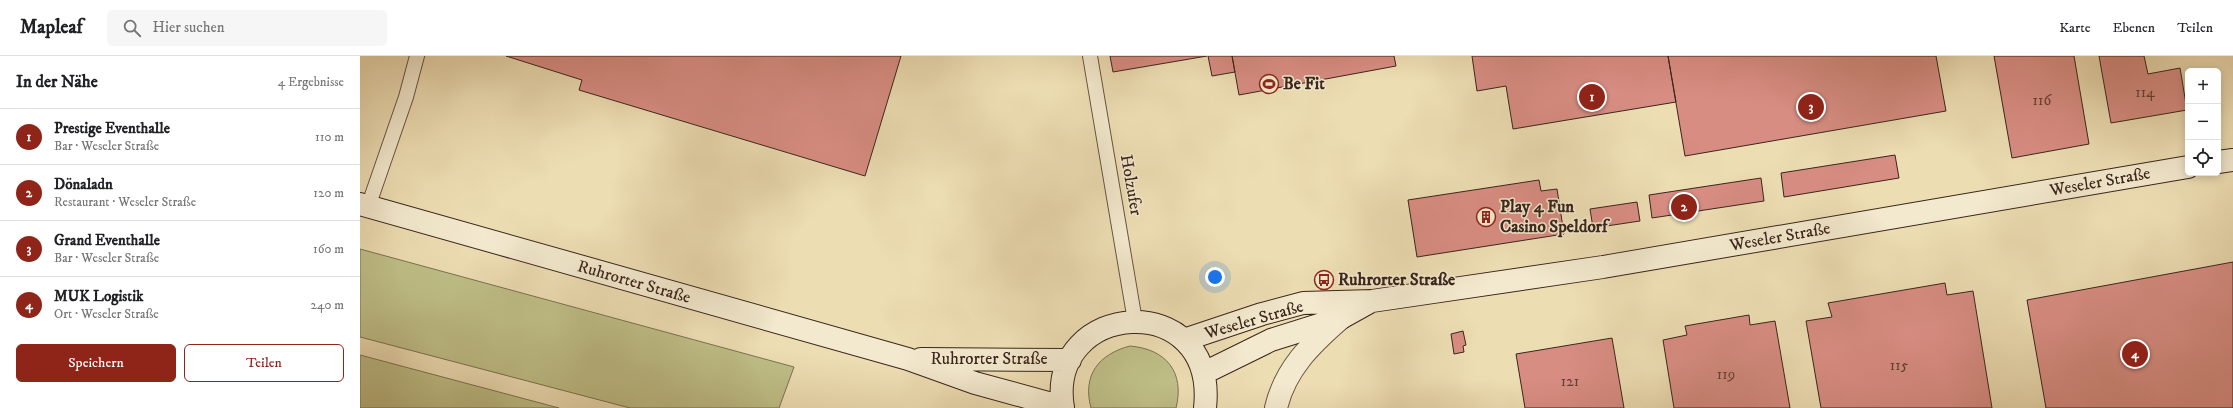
<!DOCTYPE html>
<html lang="de">
<meta charset="utf-8">
<style>
:root{--surface:#fff;--page:#f6f6f6;--text:#202124;--muted:#757577;--line:#e0e0e0;--accent:#8f2418}
body{margin:0;font-family:"IM FELL DW Pica",serif;background:var(--page);color:var(--text)}
.controls{position:absolute;right:12px;top:12px;display:grid;overflow:hidden;border-radius:6px;box-shadow:0 2px 10px #0003}
.controls button{width:36px;height:36px;display:grid;place-items:center;padding:0;border:0;border-bottom:1px solid var(--line);background:var(--surface);color:var(--text);font:20px sans-serif}
.you{position:absolute;left:855px;top:221px;width:14px;height:14px;margin:-10px;border:3px solid #fff;border-radius:50%;background:#1a73e8;box-shadow:0 0 0 6px #1a73e833}
.badge{display:grid;place-items:center;width:26px;height:26px;border-radius:50%;background:var(--accent);color:#fff;font-size:13px;font-weight:700}
.pin{position:absolute;translate:-50% -50%;border:2px solid #fff;box-shadow:0 1px 4px #0006}
.list{margin:0;padding:0;list-style:none}
h2{display:flex;justify-content:space-between;align-items:center;height:52px;margin:0;padding:0 16px;font-size:17px}
h2 small{font-size:13px;font-weight:400;color:var(--muted)}
.list li{display:grid;grid-template-columns:26px 1fr auto;gap:12px;align-items:center;box-sizing:border-box;height:56px;padding:0 16px;border-top:1px solid var(--line)}
.list b{display:block;font-size:15px;white-space:nowrap}
.list p{margin:0;font-size:13px;white-space:nowrap;color:var(--muted)}
.list em{font-size:13px;font-style:normal;color:var(--muted)}
.actions{display:flex;gap:8px;padding:12px 16px}
.actions a{flex:1;padding:9px 0;border:1px solid var(--accent);border-radius:6px;text-align:center;font-size:14px;color:var(--accent)}
.actions .main{background:var(--accent);color:#fff}
.icon{flex:none;width:22px;height:22px;fill:none;stroke:currentColor;stroke-width:2;stroke-linecap:round;stroke-linejoin:round}
.map{position:relative;flex:none;width:1873px;height:352px;overflow:hidden}
header{display:flex;align-items:center;gap:24px;box-sizing:border-box;height:56px;padding:0 20px;background:var(--surface);border-bottom:1px solid var(--line)}
header strong{font-size:19px}
nav{display:flex;gap:22px;margin-inline-start:auto;font-size:14px}
.search{width:280px;height:36px;background:var(--page);display:flex;align-items:center;gap:10px;box-sizing:border-box;padding:0 14px;border-radius:6px;color:var(--muted);font-size:15px}
main{display:flex}
aside{flex:1;background:var(--surface)}
.map>svg:first-child{display:block}
.green{fill:#bfbf88;stroke:#7c7252}
.building{fill:#d88d83;stroke:#3a251c}
.lines{fill:none;stroke-linecap:round;stroke-linejoin:round}
.service-casing{stroke:#675342;stroke-width:16}
.tertiary-casing{stroke:#675342;stroke-width:24}
.secondary-casing{stroke:#3a251c;stroke-width:24}
.service{stroke:#f3e9ce;stroke-width:14}
.tertiary{stroke:#f3e9ce;stroke-width:22}
.secondary{stroke:#f3e9ce;stroke-width:22}
.labels{text-anchor:middle;dominant-baseline:central;stroke-width:3;stroke-linejoin:round;paint-order:stroke}
.number-label{font-size:15px;fill:#623f36}
.poi-label{font-size:17px;font-weight:bold;fill:#3a251c;stroke:#f3e9ce;text-anchor:start}
.street-label{font-size:17px;fill:#3a251c;stroke:#f3e9ce}
</style>
<header>
<strong>Mapleaf</strong>
<div class="search"><svg class="icon" aria-label="search" viewBox="0 0 24 24"><circle cx="10" cy="10" r="6"/><path d="M15 15l6 6"/></svg>Hier suchen</div>
<nav><a>Karte</a><a>Ebenen</a><a>Teilen</a></nav>
</header>
<main>
<aside>
<h2>In der Nähe<small>4 Ergebnisse</small></h2>
<ul class="list">
<li><span class="badge">1</span><div><b>Prestige Eventhalle</b><p>Bar · Weseler Straße</p></div><em>110 m</em></li>
<li><span class="badge">2</span><div><b>Dönaladn</b><p>Restaurant · Weseler Straße</p></div><em>120 m</em></li>
<li><span class="badge">3</span><div><b>Grand Eventhalle</b><p>Bar · Weseler Straße</p></div><em>160 m</em></li>
<li><span class="badge">4</span><div><b>MUK Logistik</b><p>Ort · Weseler Straße</p></div><em>240 m</em></li>
</ul>
<div class="actions"><a class="main">Speichern</a><a>Teilen</a></div>
</aside>
<div class="map">
<svg width="1873" height="352" viewBox="0 0 1873 352">
<rect width="100%" height="100%" fill="#edddb3"/>
<filter id="stains"><feTurbulence type="fractalNoise" baseFrequency=".005" numOctaves="4"/><feColorMatrix values="0 0 0 0 .2 0 0 0 0 .09 0 0 0 0 .02 0 0 0 .5 -.17"/></filter>
<radialGradient id="worn" r=".72"><stop offset=".6" stop-color="#630" stop-opacity="0"/><stop offset="1" stop-color="#630" stop-opacity=".3"/></radialGradient>
<path class="green" d="M 0,193 L 434,311 L 419,352 L 270,352 L 0,281 Z
M 770,290 C 806,293 825,316 816,352 L 731,352 C 722,319 739,298 770,290 Z
M 0,299 L 199,352 L 0,352 Z"/>
<path class="building" d="M 146,0 L 541,0 L 505,120 L 219,34 L 222,24 Z
M 750,0 L 847,0 L 753,16 Z
M 848,0 L 872,0 L 875,16 L 852,20 Z
M 872,0 L 1034,0 L 1036,10 L 879,39 Z
M 1112,0 L 1308,0 L 1316,46 L 1153,73 L 1146,30 L 1117,35 Z
M 1308,0 L 1576,0 L 1586,55 L 1325,100 Z
M 1634,0 L 1714,0 L 1729,88 L 1652,102 Z
M 1739,0 L 1784,0 L 1788,18 L 1820,12 L 1827,54 L 1751,67 Z
M 1535,99 L 1539,122 L 1424,141 L 1421,117 Z
M 1401,122 L 1404,145 L 1292,162 L 1289,139 Z
M 1179,124 L 1181,135 L 1197,133 L 1204,178 L 1057,201 L 1048,144 Z
M 1277,146 L 1280,165 L 1233,172 L 1230,153 Z
M 1873,206 L 1873,352 L 1686,352 L 1667,244 Z
M 1585,227 L 1587,239 L 1613,235 L 1632,352 L 1461,352 L 1446,265 L 1472,261 L 1468,247 Z
M 1389,259 L 1390,269 L 1415,265 L 1430,352 L 1314,352 L 1303,284 L 1327,279 L 1325,270 Z
M 1103,275 L 1106,289 L 1103,290 L 1104,296 L 1094,298 L 1091,278 Z
M 1252,282 L 1264,352 L 1165,352 L 1156,298 Z"/>
<g class="lines">
<g class="service-casing">
<path id="service" d="M 730,0 L 775,265
M 8,151 L 46,41 L 57,0"/>
</g>
<g class="tertiary-casing">
<path id="tertiary" d="M 916,352 C 925,313 951,288 981,262"/>
</g>
<g class="secondary-casing">
<path id="secondary" d="M 1858,106 L 1873,104
M 0,148 L 548,303 L 615,327 L 703,351
M 824,284 L 902,258 L 943,247 L 1012,245 L 1243,211 L 1828,111
M 561,303 L 710,304
M 844,317 L 911,284 L 981,262 L 1008,247
M 703,352 C 685,244 858,231 845,352"/>
</g>
<use href="#service" class="service"/>
<use href="#tertiary" class="tertiary"/>
<use href="#secondary" class="secondary"/>
</g>
<defs>
<g id="stadium-ring" transform="scale(1)"><circle r="9.5" fill="#f3e9ce" stroke="#8f2418" stroke-width="1.5"/><path d="M0-5a6.5 5 0 1 0 0 10a6.5 5 0 1 0 0-10ZM-3.5-1.8h7v3.6h-7Z" fill="#8f2418"/></g>
<g id="building-ring" transform="scale(1)"><circle r="9.5" fill="#f3e9ce" stroke="#8f2418" stroke-width="1.5"/><path d="M-4-6H4V6H1V3H-1V6H-4ZM-2.5-4.3h1.7v1.8h-1.7ZM.8-4.3h1.7v1.8H.8ZM-2.5-1h1.7V.8h-1.7ZM.8-1h1.7V.8H.8Z" fill="#8f2418"/></g>
<g id="bus-ring" transform="scale(1)"><circle r="9.5" fill="#f3e9ce" stroke="#8f2418" stroke-width="1.5"/><path d="M-5-6H5V4H4V6H2V4H-2V6H-4V4H-5ZM-3.5-4V0h7V-4ZM-3.5 1.2v1.5H-2V1.2ZM2 1.2v1.5H3.5V1.2Z" fill="#8f2418"/></g>
</defs>
<g fill-rule="evenodd">
<use href="#stadium-ring" x="909" y="28"/>
<use href="#building-ring" x="1126" y="161"/>
<use href="#bus-ring" x="964" y="224"/>
</g>
<g class="labels">
<g class="number-label">
<text x="1785" y="36">114</text>
<text x="1682" y="44">116</text>
<text x="1539" y="309">115</text>
<text x="1366" y="318">119</text>
<text x="1210" y="325">121</text>
</g>
<g class="poi-label">
<text x="923" y="28">Be Fit</text>
<text x="1140" y="151">Play 4 Fun<tspan x="1140" dy="20">Casino Speldorf</tspan></text>
<text x="978" y="224">Ruhrorter Straße</text>
</g>
<g class="street-label">
<text transform="translate(1740 126) rotate(-10)">Weseler Straße</text>
<text transform="translate(771 129) rotate(80)">Holzufer</text>
<text transform="translate(1420 181) rotate(-10)">Weseler Straße</text>
<text transform="translate(274 226) rotate(16)">Ruhrorter Straße</text>
<text transform="translate(894 264) rotate(-16)">Weseler Straße</text>
<text x="629" y="303">Ruhrorter Straße</text>
</g>
</g>
<rect width="100%" height="100%" filter="url(#stains)"/>
<rect width="100%" height="100%" fill="url(#worn)"/>
</svg>
<div class="controls">
<button>+</button>
<button>−</button>
<button><svg class="icon" aria-label="locate" viewBox="0 0 24 24"><circle cx="12" cy="12" r="6"/><path d="M12 2v4M12 18v4M2 12h4M18 12h4"/></svg></button>
</div>
<div class="you"></div>
<div class="pin badge" style="left:1232px;top:41px">1</div>
<div class="pin badge" style="left:1324px;top:151px">2</div>
<div class="pin badge" style="left:1451px;top:51px">3</div>
<div class="pin badge" style="left:1775px;top:298px">4</div>
</div>
</main>
